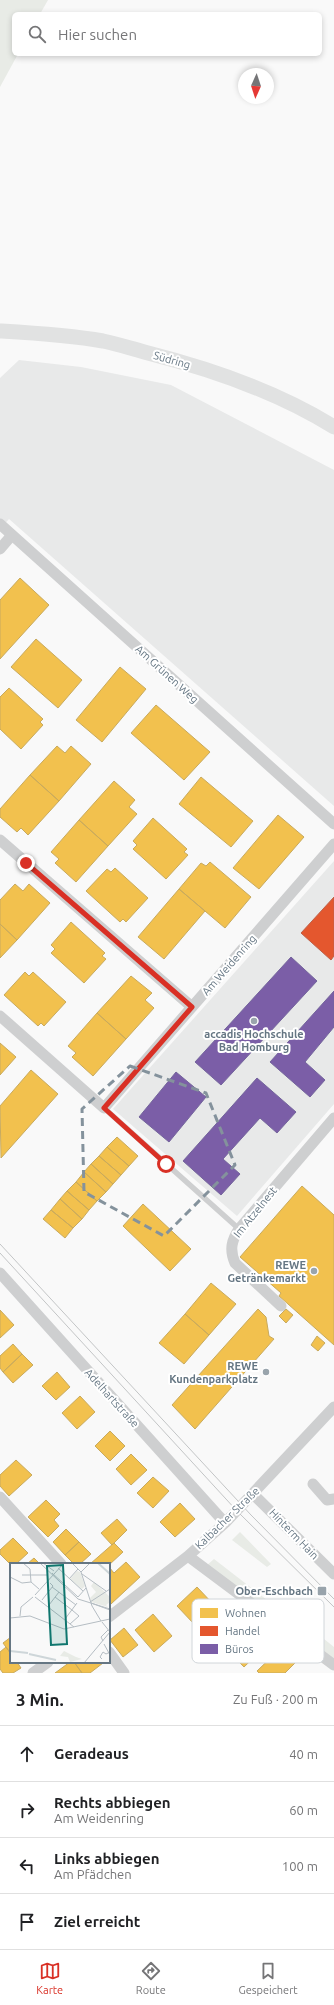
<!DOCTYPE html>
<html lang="de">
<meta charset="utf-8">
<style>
:root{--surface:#fff;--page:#f6f6f6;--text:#202124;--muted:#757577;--line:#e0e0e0;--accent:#d93025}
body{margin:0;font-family:Ubuntu,sans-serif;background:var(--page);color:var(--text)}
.compass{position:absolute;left:238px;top:68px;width:36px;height:36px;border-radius:50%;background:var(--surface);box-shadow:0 2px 6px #0003;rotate:183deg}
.stop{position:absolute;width:12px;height:12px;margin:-9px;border:3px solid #d93025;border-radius:50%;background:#fff}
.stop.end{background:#d93025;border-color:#fff;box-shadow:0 1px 4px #0008}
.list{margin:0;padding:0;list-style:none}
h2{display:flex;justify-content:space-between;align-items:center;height:52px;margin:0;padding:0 16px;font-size:17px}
h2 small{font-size:13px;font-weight:400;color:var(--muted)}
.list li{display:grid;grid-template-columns:26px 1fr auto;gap:12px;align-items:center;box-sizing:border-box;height:56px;padding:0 16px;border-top:1px solid var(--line)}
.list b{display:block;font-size:15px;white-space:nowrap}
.list p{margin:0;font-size:13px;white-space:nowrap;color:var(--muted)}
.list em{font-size:13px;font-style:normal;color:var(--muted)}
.icon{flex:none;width:22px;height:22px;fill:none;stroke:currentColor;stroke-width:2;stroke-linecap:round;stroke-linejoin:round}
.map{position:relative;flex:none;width:334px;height:1673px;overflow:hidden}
.search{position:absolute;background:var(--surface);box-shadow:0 2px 6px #0003;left:12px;right:12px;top:12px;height:44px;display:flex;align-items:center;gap:10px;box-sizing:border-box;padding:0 14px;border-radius:6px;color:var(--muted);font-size:15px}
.sheet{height:276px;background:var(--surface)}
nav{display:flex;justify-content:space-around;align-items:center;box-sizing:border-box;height:56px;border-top:1px solid var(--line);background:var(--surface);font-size:11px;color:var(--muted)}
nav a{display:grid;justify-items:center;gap:2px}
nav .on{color:var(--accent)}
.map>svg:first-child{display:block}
.built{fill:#e8e9e9}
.green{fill:#e8ebe6}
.homes{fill:#f2c14e;stroke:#c8aa5e}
.shops{fill:#e4572e;stroke:#be6048}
.offices{fill:#7b5ea7;stroke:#74659c}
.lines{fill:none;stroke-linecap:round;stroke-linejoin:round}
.lane{stroke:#cecfd0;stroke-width:5.5}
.street{stroke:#cecfd0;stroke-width:11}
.secondary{stroke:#e1e2e2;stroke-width:15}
.tram{stroke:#c3c5c6;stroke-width:1}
.route{stroke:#d93025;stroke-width:5}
.marked{fill:none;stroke:#84929c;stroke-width:3;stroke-dasharray:8 5;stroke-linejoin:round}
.poi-dot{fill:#99a4ac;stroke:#fff;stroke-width:1.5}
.labels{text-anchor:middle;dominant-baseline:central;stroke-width:4;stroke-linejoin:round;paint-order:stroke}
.street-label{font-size:11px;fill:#657683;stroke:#fff}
.poi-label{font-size:11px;font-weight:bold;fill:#657683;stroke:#fff;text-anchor:end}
.inset-river{fill:none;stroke:#ced6d9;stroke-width:2}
.inset-road{fill:none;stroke:#b5bdc3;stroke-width:1}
.view{fill:#0f766e;fill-opacity:0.15;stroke:#0f766e;stroke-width:2}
.inset-edge{fill:none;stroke:#657683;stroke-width:2}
.key{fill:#fff;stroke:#d1d6da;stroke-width:1}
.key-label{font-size:11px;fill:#657683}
</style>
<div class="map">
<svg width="334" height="1673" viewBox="0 0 334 1673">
<rect width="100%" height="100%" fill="#f9f9f9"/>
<path class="built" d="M 19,360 L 81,367 L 171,385 L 334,470 L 334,806 L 9,519 L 0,529 L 0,378 Z
M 334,861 L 334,1104 L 237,1216 L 113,1109 Z"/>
<path class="green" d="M 0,0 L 48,0 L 40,14 L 14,14 L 14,54 L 18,54 L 0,87 Z
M 240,1532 L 271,1564 L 267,1567 L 232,1540 Z
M 214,1559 L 276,1607 L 278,1602 L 334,1647 L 334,1659 L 206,1566 Z"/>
<path class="homes" d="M 20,578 L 49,605 L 0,659 L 0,600 Z
M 36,639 L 82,680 L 58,708 L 11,667 Z
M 120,667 L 146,689 L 102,742 L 76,720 Z
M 9,688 L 43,719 L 40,722 L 43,725 L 21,749 L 0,729 L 0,697 Z
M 156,705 L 210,752 L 184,780 L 131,733 Z
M 57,746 L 65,753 L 71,746 L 91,764 L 59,801 L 30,775 Z
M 30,775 L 59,801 L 28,835 L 21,828 L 17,832 L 0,817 L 0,809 Z
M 201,777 L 253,821 L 231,847 L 179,804 Z
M 114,781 L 135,800 L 129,807 L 137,814 L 108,846 L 79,820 Z
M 278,815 L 304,837 L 259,889 L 233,868 Z
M 153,818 L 187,849 L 184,852 L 188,855 L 166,879 L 133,849 L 137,845 L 133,841 Z
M 79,820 L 108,846 L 76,882 L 55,863 L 59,859 L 51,852 Z
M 210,862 L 251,897 L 225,928 L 179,889 L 201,863 L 206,866 Z
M 115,868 L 148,898 L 126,922 L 123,919 L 120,922 L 86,891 L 107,869 L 111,872 Z
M 15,884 L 23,891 L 29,884 L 50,903 L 17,940 L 0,924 L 0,900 Z
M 179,889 L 205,911 L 164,959 L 138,937 Z
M 71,922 L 105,953 L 102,956 L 106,959 L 84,983 L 51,953 L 55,949 L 51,945 Z
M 0,924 L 17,940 L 0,958 Z
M 25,972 L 29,976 L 33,972 L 66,1002 L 44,1026 L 41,1023 L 38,1026 L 4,995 Z
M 131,976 L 152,993 L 145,1000 L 154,1008 L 126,1039 L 97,1013 Z
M 97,1013 L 126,1039 L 93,1076 L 72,1057 L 76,1053 L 68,1046 Z
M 0,1043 L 16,1057 L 0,1075 Z
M 31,1070 L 58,1094 L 1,1158 L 0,1106 Z
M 117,1137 L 138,1156 L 129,1166 L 107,1147 Z
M 107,1147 L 129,1166 L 121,1175 L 99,1156 Z
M 99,1156 L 121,1175 L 113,1184 L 91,1164 Z
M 91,1164 L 113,1184 L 106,1192 L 84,1172 Z
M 84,1172 L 106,1192 L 97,1201 L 76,1182 Z
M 76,1182 L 97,1201 L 89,1210 L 67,1191 Z
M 302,1186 L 334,1215 L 334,1345 L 279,1296 L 281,1293 L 240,1257 Z
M 67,1191 L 89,1210 L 82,1219 L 60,1199 Z
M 60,1199 L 82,1219 L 73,1228 L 51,1210 Z
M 143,1204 L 191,1249 L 170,1271 L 123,1226 Z
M 51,1210 L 73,1228 L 65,1238 L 43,1219 Z
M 211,1283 L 236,1304 L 209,1335 L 185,1314 Z
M 258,1309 L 266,1317 L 269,1336 L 274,1339 L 195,1429 L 172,1405 Z
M 286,1309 L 293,1315 L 286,1323 L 279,1316 Z
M 0,1310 L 14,1325 L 0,1338 Z
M 185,1314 L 209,1335 L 184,1364 L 159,1343 Z
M 317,1336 L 325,1343 L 318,1351 L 311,1345 Z
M 13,1344 L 22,1354 L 3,1372 L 0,1368 L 0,1356 Z
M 22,1354 L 33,1365 L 13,1383 L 3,1372 Z
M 57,1372 L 70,1387 L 56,1400 L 42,1386 Z
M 80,1396 L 95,1412 L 77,1429 L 62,1413 Z
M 110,1431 L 125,1446 L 110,1461 L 95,1446 Z
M 131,1454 L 147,1470 L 131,1485 L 116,1469 Z
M 16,1460 L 32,1475 L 9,1496 L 0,1486 L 0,1475 Z
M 153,1477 L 169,1491 L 153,1508 L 137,1493 Z
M 46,1500 L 60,1514 L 54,1520 L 59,1526 L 48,1537 L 28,1517 Z
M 180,1503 L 195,1519 L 175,1537 L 160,1522 Z
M 117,1519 L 127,1530 L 112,1545 L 101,1533 Z
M 66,1529 L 79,1542 L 65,1555 L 53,1542 Z
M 13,1538 L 28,1553 L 16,1564 L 11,1565 L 0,1554 L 0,1550 Z
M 79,1542 L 91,1554 L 80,1564 L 74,1564 L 65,1555 Z
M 114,1543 L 123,1552 L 109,1565 L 90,1564 Z
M 34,1558 L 40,1564 L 27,1564 Z
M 126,1562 L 140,1577 L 111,1604 L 109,1602 L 109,1567 L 114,1573 Z
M 197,1587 L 214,1605 L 194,1624 L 177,1606 Z
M 236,1613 L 267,1645 L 244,1667 L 213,1635 Z
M 153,1614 L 172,1636 L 154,1652 L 135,1630 Z
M 124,1628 L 138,1645 L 123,1657 L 110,1640 Z
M 11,1637 L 11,1654 L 3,1643 Z
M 6,1647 L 11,1654 L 11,1662 L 17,1662 L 21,1668 L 13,1673 L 3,1673 L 0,1669 L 0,1652 Z
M 282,1647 L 296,1662 L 285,1673 L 259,1673 L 257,1671 Z
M 70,1662 L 74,1662 L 82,1673 L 55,1673 Z
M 74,1662 L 102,1662 L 103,1663 L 90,1673 L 82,1673 Z"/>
<path class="shops" d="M 334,897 L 334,956 L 331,960 L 301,933 Z"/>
<path class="offices" d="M 291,957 L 317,981 L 221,1085 L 195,1062 Z
M 334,991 L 334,1027 L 305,1062 L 325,1080 L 310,1097 L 270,1062 Z
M 176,1072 L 206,1097 L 169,1142 L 139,1117 Z
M 257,1078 L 296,1112 L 277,1133 L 260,1118 L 223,1159 L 240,1174 L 221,1195 L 183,1161 Z"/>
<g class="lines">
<path class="lane" d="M 104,1108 L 239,1229"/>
<path class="street" d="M 0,524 L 334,824
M 0,549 L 12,535
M 0,840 L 192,1007
M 0,1016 L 104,1108 L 334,844
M 0,1273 L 225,1523
M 281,1306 L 235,1263 C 229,1249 232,1240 239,1229 L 334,1118
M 313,1484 L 327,1500 L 334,1499
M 253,1494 L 334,1574
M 0,1497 L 61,1564
M 188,1556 L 334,1665
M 109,1617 L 188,1556 L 225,1523 L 334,1407
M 109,1652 L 124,1673
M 33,1673 L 48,1662"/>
<path class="secondary" d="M 0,331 C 34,333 69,335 103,341 C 118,344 133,349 148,353 C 211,369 278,392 334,427"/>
<path class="tram" d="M 0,1244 L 251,1515 L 334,1599
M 0,1253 L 237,1511 L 334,1607"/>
</g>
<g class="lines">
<path class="route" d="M 26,863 L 192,1007 L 104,1108 L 166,1164"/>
</g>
<path class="marked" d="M 130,1066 L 206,1093 L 235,1165 L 164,1236 L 84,1192 L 82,1109 Z"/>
<g class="poi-dot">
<circle cx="254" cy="1021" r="4"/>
<circle cx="314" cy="1271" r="4"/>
<circle cx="266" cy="1372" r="4"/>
<rect x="317" y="1586" width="10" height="10" rx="2"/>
</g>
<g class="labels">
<g class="street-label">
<text transform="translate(172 360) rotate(16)">Südring</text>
<text transform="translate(167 674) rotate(42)">Am Grünen Weg</text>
<text transform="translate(229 965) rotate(-49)">Am Weidenring</text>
<text transform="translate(255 1212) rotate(-51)">Im Atzelnest</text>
<text transform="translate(112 1398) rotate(48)">Adelhartstraße</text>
<text transform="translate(227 1518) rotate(-44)">Kalbacher Straße</text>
<text transform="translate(294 1534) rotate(46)">Hinterm Hain</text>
</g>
<g class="poi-label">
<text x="254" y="1034" text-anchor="middle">accadis Hochschule<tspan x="254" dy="13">Bad Homburg</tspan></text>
<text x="306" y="1265">REWE<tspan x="306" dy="13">Getränkemarkt</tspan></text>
<text x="258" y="1366">REWE<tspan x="258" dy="13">Kundenparkplatz</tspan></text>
<text x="313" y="1591">Ober-Eschbach</text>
</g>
</g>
<g transform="translate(10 1563)">
<rect width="100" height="100" fill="#f9f9f9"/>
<path d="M 67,8 L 70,9 L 75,23 L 72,26 L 60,16 ZM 84,19 L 100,34 L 100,39 L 96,42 L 98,44 L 81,39 L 80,35 L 86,29 L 81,23 ZM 54,88 L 66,94 L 72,96 L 60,99 L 58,94 L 50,93 Z" fill="#e8ebe6"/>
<path class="inset-river" d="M 88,0 L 100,11M 0,88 L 18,90M 19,91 L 46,97"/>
<path class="inset-road" d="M 13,0 L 20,6 L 21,19 L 29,26M 30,0 L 68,36 L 100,46M 33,0 L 44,8M 62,0 L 71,9 L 82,43 L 91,58M 48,5 L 73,28M 71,9 L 80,0M 42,10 L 68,34 L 76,25M 72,11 L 96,28M 12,12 L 38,12M 0,14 L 12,20 L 21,19M 59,16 L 68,6M 42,24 L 66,42M 25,32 L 54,0M 25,34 L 64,64M 45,34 L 62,47M 32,37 L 43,23 L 40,20M 80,39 L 100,26M 81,40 L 100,47M 39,42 L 49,29M 10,53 L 11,44 L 23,34M 0,55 L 20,53 L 54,66 L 100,56M 55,56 L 67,40M 92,59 L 100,69M 60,61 L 69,53 L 62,47M 93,78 L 91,74 L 98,67M 94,81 L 100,92M 92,96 L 90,94 L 93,89 L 96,91 L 100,89M 74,100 L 100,69"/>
<path class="view" d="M 53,2 L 57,81 L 41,82 L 37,3 Z"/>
<rect width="100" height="100" class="inset-edge"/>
</g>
<rect x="192" y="1599" width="132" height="64" rx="6" class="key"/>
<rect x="200" y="1608" width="18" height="10" fill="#f2c14e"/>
<rect x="200" y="1626" width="18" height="10" fill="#e4572e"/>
<rect x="200" y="1644" width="18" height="10" fill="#7b5ea7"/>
<g class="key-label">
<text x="225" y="1617">Wohnen</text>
<text x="225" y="1635">Handel</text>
<text x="225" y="1653">Büros</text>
</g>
</svg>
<svg class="compass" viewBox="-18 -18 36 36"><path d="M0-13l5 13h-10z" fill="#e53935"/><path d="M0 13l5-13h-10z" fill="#757577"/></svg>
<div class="stop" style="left:166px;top:1164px"></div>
<div class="stop end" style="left:26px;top:863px"></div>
<div class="search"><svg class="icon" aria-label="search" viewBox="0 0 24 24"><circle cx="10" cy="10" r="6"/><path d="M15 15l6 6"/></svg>Hier suchen</div>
</div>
<section class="sheet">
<h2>3 Min.<small>Zu Fuß · 200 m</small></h2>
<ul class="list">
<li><svg class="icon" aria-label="ahead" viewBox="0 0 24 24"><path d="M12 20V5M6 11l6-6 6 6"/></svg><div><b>Geradeaus</b></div><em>40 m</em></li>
<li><svg class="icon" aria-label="right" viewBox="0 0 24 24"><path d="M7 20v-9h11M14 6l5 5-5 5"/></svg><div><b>Rechts abbiegen</b><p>Am Weidenring</p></div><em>60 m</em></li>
<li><svg class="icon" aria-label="left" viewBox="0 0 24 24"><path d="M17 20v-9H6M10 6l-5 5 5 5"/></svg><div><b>Links abbiegen</b><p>Am Pfädchen</p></div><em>100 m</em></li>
<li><svg class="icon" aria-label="arrive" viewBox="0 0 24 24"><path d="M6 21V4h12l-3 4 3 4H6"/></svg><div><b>Ziel erreicht</b></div></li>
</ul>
</section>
<nav>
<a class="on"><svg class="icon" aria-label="map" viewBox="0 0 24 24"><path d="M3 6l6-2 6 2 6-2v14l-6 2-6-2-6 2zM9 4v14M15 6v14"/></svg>Karte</a>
<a><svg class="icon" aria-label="directions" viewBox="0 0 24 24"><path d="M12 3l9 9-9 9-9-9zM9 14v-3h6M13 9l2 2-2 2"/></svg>Route</a>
<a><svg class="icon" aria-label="saved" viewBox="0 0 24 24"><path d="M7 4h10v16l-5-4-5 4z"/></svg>Gespeichert</a>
</nav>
